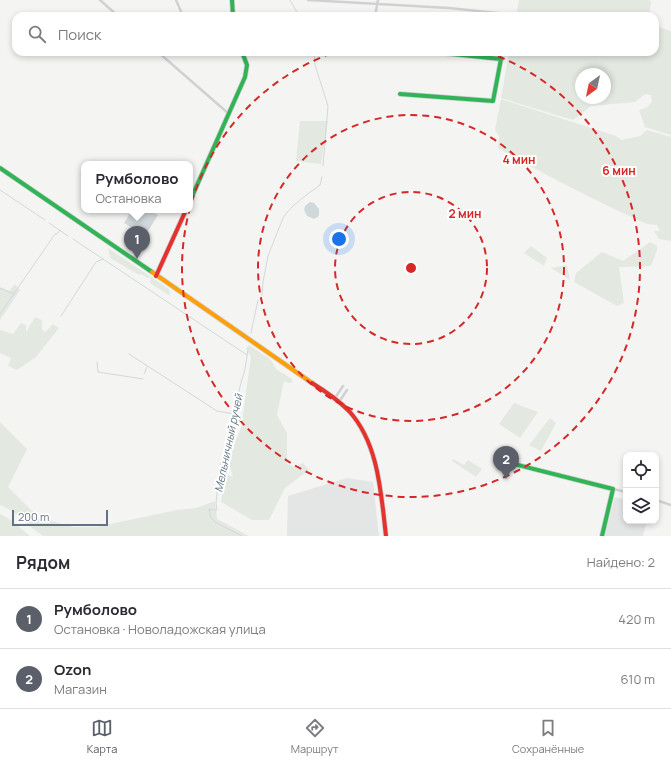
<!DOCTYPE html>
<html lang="ru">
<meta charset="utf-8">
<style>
:root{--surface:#fff;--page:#f7f7f7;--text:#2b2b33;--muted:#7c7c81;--line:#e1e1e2;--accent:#5b5f69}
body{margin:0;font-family:Manrope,sans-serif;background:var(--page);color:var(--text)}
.controls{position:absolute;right:12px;bottom:12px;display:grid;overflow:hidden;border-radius:8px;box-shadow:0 2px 6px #0003}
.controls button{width:36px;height:36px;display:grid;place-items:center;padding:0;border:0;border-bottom:1px solid var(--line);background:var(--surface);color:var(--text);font:20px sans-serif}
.compass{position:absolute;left:575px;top:68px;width:36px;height:36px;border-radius:50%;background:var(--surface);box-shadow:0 2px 6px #0003;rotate:213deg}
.scale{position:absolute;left:12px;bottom:10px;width:96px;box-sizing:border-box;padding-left:4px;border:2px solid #627186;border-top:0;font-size:11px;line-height:14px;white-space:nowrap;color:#627186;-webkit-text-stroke:3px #fff;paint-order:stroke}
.you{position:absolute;left:339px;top:239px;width:14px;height:14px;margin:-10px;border:3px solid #fff;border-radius:50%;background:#1a73e8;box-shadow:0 0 0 6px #1a73e833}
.badge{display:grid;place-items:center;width:26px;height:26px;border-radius:50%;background:var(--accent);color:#fff;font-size:13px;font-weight:700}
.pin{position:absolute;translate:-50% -33px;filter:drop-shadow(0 1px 2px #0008)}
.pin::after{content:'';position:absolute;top:21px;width:14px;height:12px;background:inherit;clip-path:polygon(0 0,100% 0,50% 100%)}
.popup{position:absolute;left:81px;top:161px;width:112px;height:52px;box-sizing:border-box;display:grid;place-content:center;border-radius:8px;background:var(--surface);filter:drop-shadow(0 1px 3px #0005);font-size:13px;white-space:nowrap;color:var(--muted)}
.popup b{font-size:15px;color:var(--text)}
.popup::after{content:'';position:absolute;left:50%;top:100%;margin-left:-8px;border:8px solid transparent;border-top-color:var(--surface)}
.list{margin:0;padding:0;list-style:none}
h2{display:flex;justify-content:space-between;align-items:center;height:52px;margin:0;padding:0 16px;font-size:17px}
h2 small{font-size:13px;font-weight:400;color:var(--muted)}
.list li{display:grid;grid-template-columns:26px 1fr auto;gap:12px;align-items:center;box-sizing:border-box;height:60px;padding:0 16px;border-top:1px solid var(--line)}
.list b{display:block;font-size:15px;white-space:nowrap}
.list p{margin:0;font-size:13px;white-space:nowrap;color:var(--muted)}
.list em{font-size:13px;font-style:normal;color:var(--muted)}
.icon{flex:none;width:22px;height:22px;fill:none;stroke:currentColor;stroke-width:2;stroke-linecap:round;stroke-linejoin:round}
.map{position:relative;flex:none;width:671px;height:536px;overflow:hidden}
.search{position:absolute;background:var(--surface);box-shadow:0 2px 6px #0003;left:12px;right:12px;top:12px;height:44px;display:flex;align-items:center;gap:10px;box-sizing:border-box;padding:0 14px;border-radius:12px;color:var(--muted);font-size:15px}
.sheet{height:172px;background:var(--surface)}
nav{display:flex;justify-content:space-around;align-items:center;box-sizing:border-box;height:56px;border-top:1px solid var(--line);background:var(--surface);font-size:11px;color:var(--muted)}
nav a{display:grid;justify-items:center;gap:2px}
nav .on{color:var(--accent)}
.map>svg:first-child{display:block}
.built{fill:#e4e6e5}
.green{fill:#e3e8e1;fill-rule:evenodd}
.water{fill:#d1d8dc}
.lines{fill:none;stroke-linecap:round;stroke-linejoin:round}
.stream{stroke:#d1d8dc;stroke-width:1}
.fast-casing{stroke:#d0d3d4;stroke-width:5.5}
.slow-casing{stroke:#d0d3d4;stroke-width:5.5}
.jam-casing{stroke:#d0d3d4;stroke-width:5.5}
.street{stroke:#d0d1d2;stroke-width:2.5}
.fast{stroke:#30b455;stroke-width:4}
.slow{stroke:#ff9f0a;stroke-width:4}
.jam{stroke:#e5322d;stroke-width:4}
.ring{fill:none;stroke:#d62828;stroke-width:2;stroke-dasharray:7 5}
.labels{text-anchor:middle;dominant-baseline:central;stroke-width:4;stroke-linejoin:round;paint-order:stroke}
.water-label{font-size:11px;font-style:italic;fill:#5d7483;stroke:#fff}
.centre{fill:#d62828;stroke:#fff;stroke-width:2}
.ring-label{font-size:12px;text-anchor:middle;font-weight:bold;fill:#d62828;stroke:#fff;stroke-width:4;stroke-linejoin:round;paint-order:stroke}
</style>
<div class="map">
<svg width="671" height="536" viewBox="0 0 671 536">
<rect width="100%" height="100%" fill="#f4f5f3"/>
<path class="built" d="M 347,478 L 373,482 L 379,536 L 287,536 L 288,496 Z
M 615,497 L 626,500 L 626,521 L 647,521 L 643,536 L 604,536 Z"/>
<path class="green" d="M 519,0 L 649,0 L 651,1 L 649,16 L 516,16 Z
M 655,26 L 671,31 L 671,135 L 645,127 L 639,110 L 646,108 L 652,102 L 651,95 L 645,94 L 635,102 L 591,106 L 573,120 L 501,98 L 509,52 L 655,52 ZM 581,74 L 605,74 L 605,98 L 581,98 Z
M 501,99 L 616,136 L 621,140 L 640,136 L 647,130 L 671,137 L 671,241 L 659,239 L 654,231 L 660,231 L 657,225 L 647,224 C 596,201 547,176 498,148 L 499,136 L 495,130 Z
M 300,121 L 328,121 L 321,164 L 296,161 Z
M 650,242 L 657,246 L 657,250 L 651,266 L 619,267 L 624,303 L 617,306 L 574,282 L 576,273 L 602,252 L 623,261 Z
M 531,246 L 547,258 L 544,266 L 524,253 Z
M 108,248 L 169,289 L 170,296 L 150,283 L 151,279 L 149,277 L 147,278 L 141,274 L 139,275 L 110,258 Z
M 567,265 L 570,280 L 551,268 Z
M 15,284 L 20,290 L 0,320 L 0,287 L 9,291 Z
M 35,317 L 42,320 L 42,329 L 45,332 L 53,324 L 59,328 L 36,357 L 17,370 L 8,366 L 11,358 L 0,353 L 0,331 L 1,330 L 13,334 L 21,323 L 26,325 L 26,332 Z
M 249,345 L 271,360 L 276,369 L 292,379 L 292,383 L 288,383 L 284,381 L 277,415 L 287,433 L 287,464 L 295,467 L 303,463 L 309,470 L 285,488 L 269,520 L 252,520 L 221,502 L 225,474 L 233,477 L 228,460 L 241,428 L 251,357 L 246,349 Z
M 514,403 L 538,412 L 520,438 L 499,424 Z
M 550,418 L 556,423 L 541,451 L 529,445 Z
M 0,422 L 27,449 L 8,487 L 38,517 L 73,527 L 96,527 L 177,510 L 196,508 L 215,501 L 217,519 L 249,536 L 43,536 C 28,527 17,511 0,505 Z
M 453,459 L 464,465 L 468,460 L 482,469 L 476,477 L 452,461 Z
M 0,514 L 11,520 L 30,536 L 0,536 Z"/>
<path class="water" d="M 310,202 L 314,203 L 319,209 L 319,216 L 314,219 L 307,216 L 304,210 L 305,206 Z
M 132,210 L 149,210 L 158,215 L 145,236 L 124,223 Z"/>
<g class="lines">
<path class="stream" d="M 290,0 L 299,16
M 314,52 L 315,65 L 328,106 L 323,166
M 0,190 L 45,220
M 49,223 L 68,236
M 73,239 L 247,355
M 0,288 L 14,294
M 262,295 L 263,282 L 268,256 L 283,218 C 292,204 307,195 320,185 L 322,177
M 0,314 L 55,234 L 57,234 L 60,230
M 61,316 L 96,262 L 103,259
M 251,333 L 258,300
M 129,354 L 217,411 L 234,414
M 97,362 L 98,372 L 143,379
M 144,374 L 147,367
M 242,536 L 215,522 L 211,518 L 209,509 L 217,510 L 216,504 L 219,471 L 242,379 C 245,372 247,357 248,349"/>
<g class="fast-casing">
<path id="fast" d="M 232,0 L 233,16
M 400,94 L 493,101 L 501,59 L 432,52
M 0,168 L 152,272
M 190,201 L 245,77 L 247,65 L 242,52
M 502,461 L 613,489 L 602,536"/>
</g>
<g class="slow-casing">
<path id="slow" d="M 152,272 L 312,383"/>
</g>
<g class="jam-casing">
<path id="jam" d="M 156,276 L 186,210
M 312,383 C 325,391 338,400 349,411 C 379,444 381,494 386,536"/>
</g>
<path class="street" d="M 100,0 L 118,16
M 176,0 L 183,16
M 308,0 L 449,8 L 507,14
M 375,16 L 378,0
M 158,52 L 229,114
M 335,398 L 343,386
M 339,402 L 347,390
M 613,489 L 626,492
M 656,500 L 671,505"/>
<use href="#fast" class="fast"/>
<use href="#slow" class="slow"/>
<use href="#jam" class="jam"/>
</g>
<g class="ring">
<circle cx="411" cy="268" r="76"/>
<circle cx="411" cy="268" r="153"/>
<path d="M487 52A229 229 0 1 1 335 52"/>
</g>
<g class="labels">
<g class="water-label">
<text transform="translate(228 443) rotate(-78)">Мельничный ручей</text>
</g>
</g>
<circle cx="411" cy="268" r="6" class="centre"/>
<g class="ring-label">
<text x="519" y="164">4 мин</text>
<text x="619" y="175">6 мин</text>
<text x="465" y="218">2 мин</text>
</g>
</svg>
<div class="controls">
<button><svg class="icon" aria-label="locate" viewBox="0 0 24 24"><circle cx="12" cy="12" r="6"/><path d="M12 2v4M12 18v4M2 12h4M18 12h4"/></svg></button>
<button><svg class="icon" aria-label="layers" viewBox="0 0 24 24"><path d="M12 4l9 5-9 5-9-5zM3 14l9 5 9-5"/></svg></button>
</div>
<svg class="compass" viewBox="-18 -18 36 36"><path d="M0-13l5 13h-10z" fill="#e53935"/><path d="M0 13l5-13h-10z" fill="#7c7c81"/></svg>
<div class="scale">200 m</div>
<div class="you"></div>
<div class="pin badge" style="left:137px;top:259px">1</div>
<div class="popup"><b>Румболово</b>Остановка</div>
<div class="pin badge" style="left:506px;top:479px">2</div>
<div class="search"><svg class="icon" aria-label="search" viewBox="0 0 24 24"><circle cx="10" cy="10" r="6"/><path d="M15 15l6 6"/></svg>Поиск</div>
</div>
<section class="sheet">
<h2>Рядом<small>Найдено: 2</small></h2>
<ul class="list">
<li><span class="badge">1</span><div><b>Румболово</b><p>Остановка · Новоладожская улица</p></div><em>420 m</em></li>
<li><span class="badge">2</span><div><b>Ozon</b><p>Магазин</p></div><em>610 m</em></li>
</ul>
</section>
<nav>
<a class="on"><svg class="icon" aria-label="map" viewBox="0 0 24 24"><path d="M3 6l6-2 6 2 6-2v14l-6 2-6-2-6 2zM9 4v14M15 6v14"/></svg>Карта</a>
<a><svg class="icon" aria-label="directions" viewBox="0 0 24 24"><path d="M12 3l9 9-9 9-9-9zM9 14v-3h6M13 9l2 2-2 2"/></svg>Маршрут</a>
<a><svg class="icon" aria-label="saved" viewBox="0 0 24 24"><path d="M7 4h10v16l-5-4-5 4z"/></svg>Сохранённые</a>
</nav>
